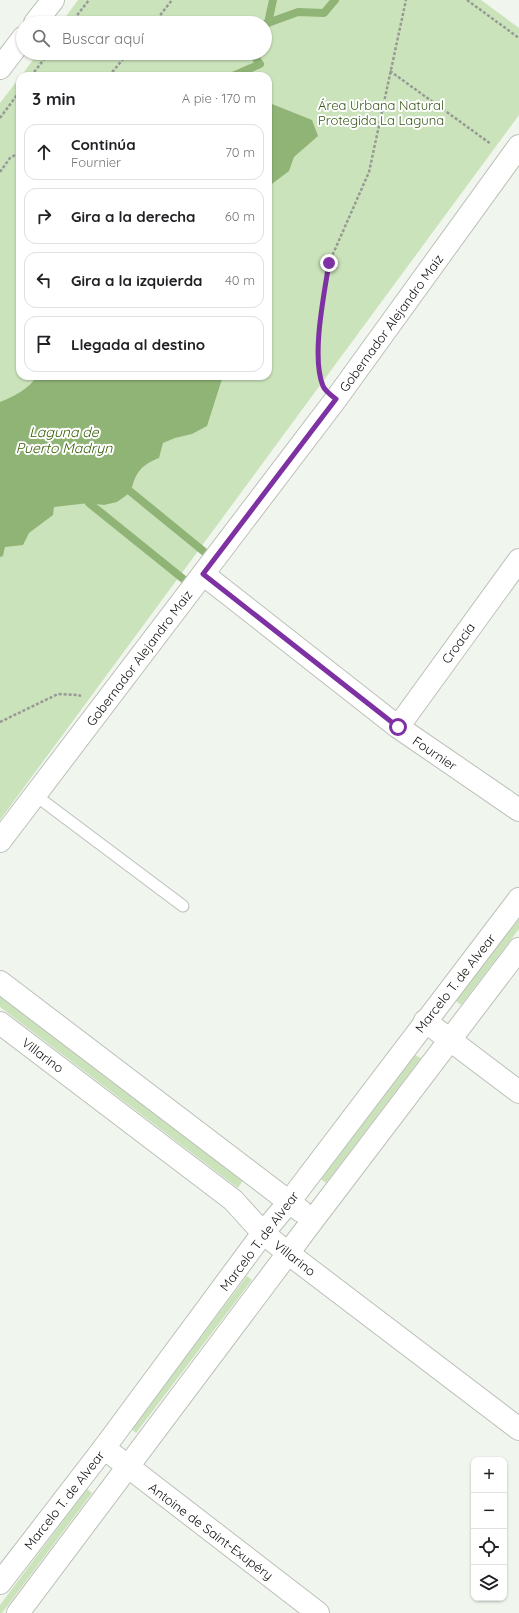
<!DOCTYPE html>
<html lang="es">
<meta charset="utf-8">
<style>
:root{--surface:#fff;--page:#f2f2f2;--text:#202124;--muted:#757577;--line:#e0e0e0}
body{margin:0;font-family:Quicksand,sans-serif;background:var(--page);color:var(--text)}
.controls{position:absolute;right:12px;bottom:12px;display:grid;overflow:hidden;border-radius:8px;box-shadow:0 1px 3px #0004}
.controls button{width:36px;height:36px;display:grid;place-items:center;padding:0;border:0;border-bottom:1px solid var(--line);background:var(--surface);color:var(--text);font:20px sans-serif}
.stop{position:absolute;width:12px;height:12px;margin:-9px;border:3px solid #7e31a2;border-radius:50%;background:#fff}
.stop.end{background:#7e31a2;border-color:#fff;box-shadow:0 1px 4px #0008}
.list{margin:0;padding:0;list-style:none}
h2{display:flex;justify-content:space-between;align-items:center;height:52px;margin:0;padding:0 16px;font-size:17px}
h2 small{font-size:13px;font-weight:400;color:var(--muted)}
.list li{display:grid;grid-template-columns:26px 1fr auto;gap:12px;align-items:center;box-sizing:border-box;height:56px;margin:0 8px 8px;padding:0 8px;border:1px solid var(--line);border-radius:12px}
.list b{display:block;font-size:15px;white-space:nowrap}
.list p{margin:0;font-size:13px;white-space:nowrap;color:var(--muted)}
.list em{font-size:13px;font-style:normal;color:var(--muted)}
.icon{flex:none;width:22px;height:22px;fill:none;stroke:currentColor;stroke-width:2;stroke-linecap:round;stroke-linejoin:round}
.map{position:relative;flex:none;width:519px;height:1613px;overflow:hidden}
.search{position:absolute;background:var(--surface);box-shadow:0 1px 3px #0004;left:16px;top:16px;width:256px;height:44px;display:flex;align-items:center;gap:10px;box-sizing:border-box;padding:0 14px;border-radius:22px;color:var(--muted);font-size:15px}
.panel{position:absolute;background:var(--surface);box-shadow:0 1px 3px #0004;left:16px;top:72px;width:256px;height:308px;border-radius:12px}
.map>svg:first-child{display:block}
.green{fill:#cbe3bb}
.water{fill:#90b476}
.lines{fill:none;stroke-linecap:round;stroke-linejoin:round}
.stream{stroke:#90b476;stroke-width:8}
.service-casing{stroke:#bbc0b8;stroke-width:13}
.minor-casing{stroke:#bbc0b8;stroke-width:24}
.tertiary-casing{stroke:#bbc0b8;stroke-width:24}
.path{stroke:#979a94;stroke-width:2.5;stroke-dasharray:3 2;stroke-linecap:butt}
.service{stroke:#fff;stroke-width:11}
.minor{stroke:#fff;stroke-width:22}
.tertiary{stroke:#fff;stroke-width:22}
.route{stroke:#7e31a2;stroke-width:5}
.labels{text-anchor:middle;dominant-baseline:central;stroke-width:4;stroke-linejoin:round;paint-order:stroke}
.park-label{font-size:13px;fill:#355617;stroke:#fff}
.street-label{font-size:13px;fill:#0e100d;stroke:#fff}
.water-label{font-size:14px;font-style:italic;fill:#335d00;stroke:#fff}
</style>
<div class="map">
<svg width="519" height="1613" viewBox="0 0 519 1613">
<rect width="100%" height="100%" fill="#f0f5ed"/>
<path class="green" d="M 78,0 L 481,0 L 519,28 L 519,115 L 0,820 L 0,103 L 20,77 L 20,376 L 268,376 L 268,76 L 21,76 L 38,53 L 265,53 L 265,23 L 61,23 Z
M 519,918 L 519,929 L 461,1005 L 456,1001 Z
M 0,996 L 243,1180 L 238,1188 L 0,1007 Z
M 415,1055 L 421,1058 L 326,1183 L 321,1179 Z
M 247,1276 L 252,1280 L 136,1433 L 131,1429 Z
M 87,1489 L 92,1493 L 2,1613 L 0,1613 L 0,1605 Z"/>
<path class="water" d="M 268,104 L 272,104 L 312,120 L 318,136 L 294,157 L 289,171 L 268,187 Z
M 37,376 L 223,376 L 207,426 L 192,434 L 175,438 L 163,443 L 159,458 C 141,465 135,473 131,492 L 117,502 L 104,505 L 89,503 L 54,507 L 53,515 L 29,533 L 23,545 L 5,547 L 3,556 L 0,557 L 0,402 C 13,397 30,388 37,376 Z"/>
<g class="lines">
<path class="stream" d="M 268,23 L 273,0
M 265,24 L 298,12 L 324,13 L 335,0
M 233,76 L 260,64 L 252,53
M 131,492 L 213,559
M 89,503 L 192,586"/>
<g class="service-casing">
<path id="service" d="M 35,795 L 183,906"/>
</g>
<g class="minor-casing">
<path id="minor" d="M 35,23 L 53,0
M 0,68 L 23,38
M 203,574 L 398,727 L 519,810
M 398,727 L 519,560
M 0,841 L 336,399 L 519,146
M 425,1021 L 519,1092
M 289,1254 L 519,1429
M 104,1448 L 318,1613"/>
</g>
<g class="tertiary-casing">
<path id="tertiary" d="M 0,982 L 301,1211
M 0,1023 L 233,1200 L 263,1233 L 289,1254
M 0,1583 L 104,1448 L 263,1233 L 289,1202 L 519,899
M 18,1613 L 313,1220 L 519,949"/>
</g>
<path class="path" d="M 467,0 L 519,38
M 71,23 L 89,0
M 154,23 L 172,0
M 390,71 L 491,144
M 31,76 L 49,53
M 109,76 L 128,53
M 0,118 L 20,91
M 0,172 L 10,158 L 20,152
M 321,378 L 319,370 L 319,327 L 329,263 L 369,172 L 406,0
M 0,722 L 58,694 L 78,695 L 81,696"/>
<use href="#service" class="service"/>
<use href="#minor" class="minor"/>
<use href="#tertiary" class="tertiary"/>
</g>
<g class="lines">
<path class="route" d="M 329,263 C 324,295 311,357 323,386 C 325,391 332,396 336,399 L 203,574 L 398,727"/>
</g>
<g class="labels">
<g class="park-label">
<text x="381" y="105">Área Urbana Natural<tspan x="381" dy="15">Protegida La Laguna</tspan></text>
</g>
<g class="street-label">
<text transform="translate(391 323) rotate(-54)">Gobernador Alejandro Maiz</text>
<text transform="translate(458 643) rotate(-54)">Croacia</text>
<text transform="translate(139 658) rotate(-53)">Gobernador Alejandro Maiz</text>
<text transform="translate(435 753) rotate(34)">Fournier</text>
<text transform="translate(455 983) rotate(-52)">Marcelo T. de Alvear</text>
<text transform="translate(43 1055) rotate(37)">Villarino</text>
<text transform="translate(259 1241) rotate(-53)">Marcelo T. de Alvear</text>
<text transform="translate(295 1258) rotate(38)">Villarino</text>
<text transform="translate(64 1500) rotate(-52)">Marcelo T. de Alvear</text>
<text transform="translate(211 1531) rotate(37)">Antoine de Saint-Exupéry</text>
</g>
<g class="water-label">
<text x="64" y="432">Laguna de<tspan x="64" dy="16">Puerto Madryn</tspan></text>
</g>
</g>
</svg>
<div class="controls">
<button>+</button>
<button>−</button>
<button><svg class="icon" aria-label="locate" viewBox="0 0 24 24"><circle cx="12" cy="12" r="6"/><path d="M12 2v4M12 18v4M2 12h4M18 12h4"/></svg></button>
<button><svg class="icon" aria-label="layers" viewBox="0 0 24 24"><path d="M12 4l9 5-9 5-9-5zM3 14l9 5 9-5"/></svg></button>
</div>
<div class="stop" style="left:398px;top:727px"></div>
<div class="stop end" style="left:329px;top:263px"></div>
<div class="search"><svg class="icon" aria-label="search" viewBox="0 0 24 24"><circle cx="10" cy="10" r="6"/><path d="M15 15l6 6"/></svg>Buscar aquí</div>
<section class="panel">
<h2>3 min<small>A pie · 170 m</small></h2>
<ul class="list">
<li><svg class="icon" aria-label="ahead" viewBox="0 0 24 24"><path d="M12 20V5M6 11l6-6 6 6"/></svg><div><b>Continúa</b><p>Fournier</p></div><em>70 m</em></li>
<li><svg class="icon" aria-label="right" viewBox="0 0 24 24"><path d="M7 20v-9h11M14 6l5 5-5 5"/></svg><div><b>Gira a la derecha</b></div><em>60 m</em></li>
<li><svg class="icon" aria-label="left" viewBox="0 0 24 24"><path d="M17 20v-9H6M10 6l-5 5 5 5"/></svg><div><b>Gira a la izquierda</b></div><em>40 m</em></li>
<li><svg class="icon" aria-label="arrive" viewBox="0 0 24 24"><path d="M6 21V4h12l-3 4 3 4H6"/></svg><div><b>Llegada al destino</b></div></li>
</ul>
</section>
</div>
